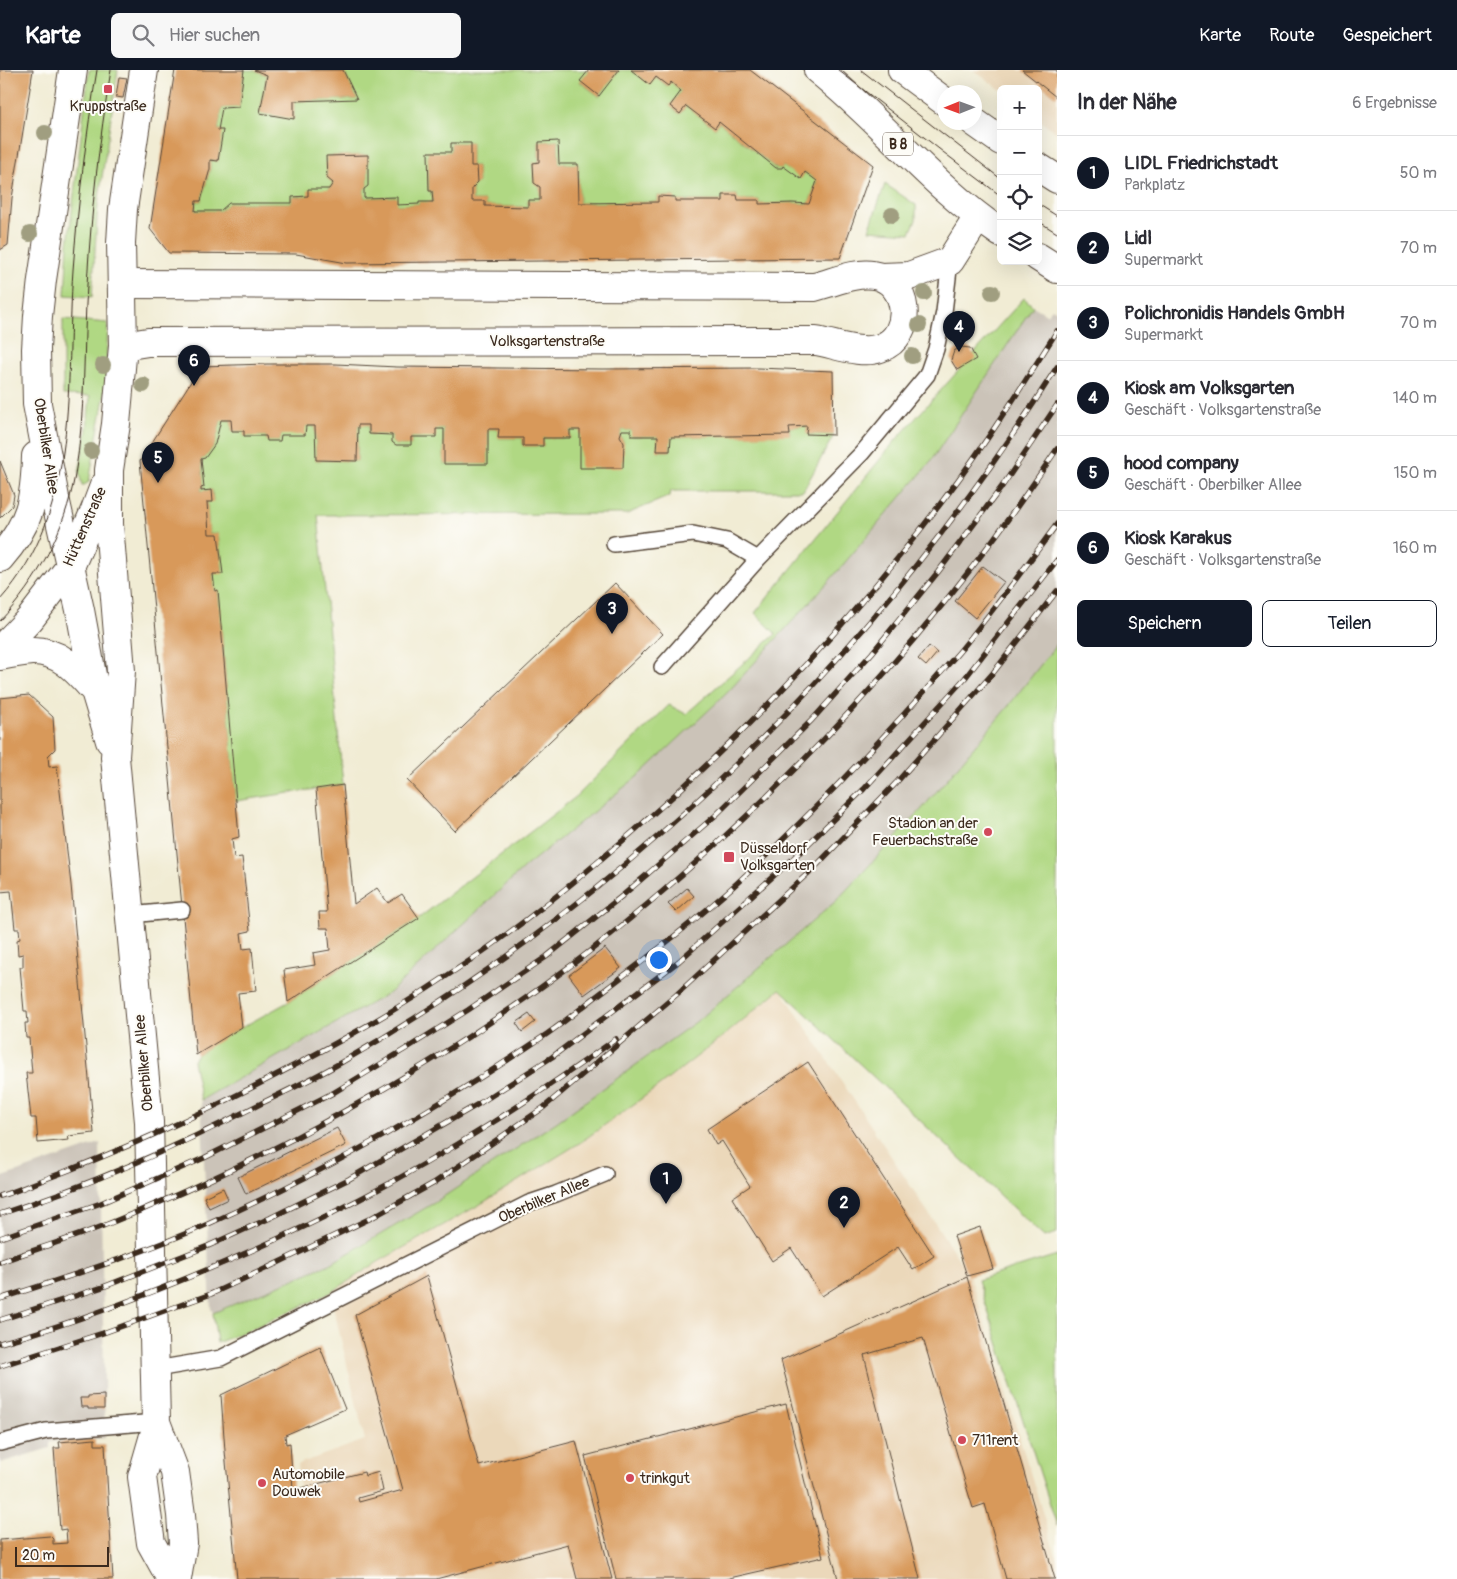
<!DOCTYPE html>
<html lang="de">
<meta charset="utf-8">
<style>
:root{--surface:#fff;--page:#f7f7f7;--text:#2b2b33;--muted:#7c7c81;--line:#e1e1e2;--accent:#111827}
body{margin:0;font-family:Pangolin,sans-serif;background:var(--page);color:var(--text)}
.controls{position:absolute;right:15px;top:15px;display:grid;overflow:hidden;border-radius:8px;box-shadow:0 5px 20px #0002}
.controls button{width:45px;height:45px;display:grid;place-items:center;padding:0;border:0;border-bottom:1px solid var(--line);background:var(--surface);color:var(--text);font:25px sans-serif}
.compass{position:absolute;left:937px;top:15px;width:45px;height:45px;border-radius:50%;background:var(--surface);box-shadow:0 5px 20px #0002;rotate:269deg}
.scale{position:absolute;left:15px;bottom:12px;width:94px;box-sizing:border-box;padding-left:5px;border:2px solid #3b2a1e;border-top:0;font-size:14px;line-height:18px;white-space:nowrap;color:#3b2a1e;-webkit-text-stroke:4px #fdfcf7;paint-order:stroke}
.you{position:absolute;left:658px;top:889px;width:18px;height:18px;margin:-12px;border:4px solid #fff;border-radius:50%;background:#1a73e8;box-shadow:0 0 0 8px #1a73e833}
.badge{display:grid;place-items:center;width:32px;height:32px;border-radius:50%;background:var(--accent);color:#fff;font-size:16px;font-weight:700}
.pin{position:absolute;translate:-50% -41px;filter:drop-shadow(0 1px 2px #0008)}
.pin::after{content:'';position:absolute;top:26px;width:18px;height:15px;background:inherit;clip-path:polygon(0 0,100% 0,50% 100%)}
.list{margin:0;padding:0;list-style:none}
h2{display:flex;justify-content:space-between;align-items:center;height:65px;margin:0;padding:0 20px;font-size:21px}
h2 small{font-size:16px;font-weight:400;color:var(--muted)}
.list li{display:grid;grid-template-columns:32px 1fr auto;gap:15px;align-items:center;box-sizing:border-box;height:75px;padding:0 20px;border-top:1px solid var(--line)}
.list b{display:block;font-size:19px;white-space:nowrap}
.list p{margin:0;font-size:16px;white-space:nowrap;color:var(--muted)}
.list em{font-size:16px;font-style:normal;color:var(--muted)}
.actions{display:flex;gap:10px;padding:15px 20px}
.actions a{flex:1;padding:11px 0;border:1px solid var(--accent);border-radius:8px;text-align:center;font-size:18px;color:var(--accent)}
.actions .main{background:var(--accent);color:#fff}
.icon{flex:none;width:28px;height:28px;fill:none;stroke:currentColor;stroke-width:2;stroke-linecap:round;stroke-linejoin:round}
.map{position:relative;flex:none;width:1057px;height:1509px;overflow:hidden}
header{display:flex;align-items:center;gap:30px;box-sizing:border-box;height:70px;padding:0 25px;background:var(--accent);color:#fff}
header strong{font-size:24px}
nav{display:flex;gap:28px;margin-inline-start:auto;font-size:18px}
.search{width:350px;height:45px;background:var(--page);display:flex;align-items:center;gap:12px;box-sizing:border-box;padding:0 18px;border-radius:8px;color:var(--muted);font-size:19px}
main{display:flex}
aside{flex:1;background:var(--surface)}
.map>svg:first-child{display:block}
.built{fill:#ebd8ba}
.industrial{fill:#cbc3b8}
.green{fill:#b0d883;stroke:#768150}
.building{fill:#d8995a}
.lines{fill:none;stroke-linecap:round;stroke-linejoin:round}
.service-casing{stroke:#564739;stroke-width:18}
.minor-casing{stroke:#564739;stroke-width:30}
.secondary-casing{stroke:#564739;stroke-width:30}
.primary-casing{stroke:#564739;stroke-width:30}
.service{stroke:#fff;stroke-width:15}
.minor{stroke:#fff;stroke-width:28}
.secondary{stroke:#fff;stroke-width:28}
.primary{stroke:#fff;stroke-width:28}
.tram{stroke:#3b2a1e;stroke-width:1}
.rail-casing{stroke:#3b2a1e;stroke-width:5.5}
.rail{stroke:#fdfcf7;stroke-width:4;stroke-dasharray:11;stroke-linecap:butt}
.tree{fill:#a09e80}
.poi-dot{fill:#d1495b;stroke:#fdfcf7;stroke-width:2}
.labels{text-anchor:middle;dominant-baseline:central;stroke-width:4;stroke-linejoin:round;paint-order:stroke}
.shield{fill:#fdfcf7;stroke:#75695f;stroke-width:1}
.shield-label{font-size:14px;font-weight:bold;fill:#3b2a1e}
.poi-label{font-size:15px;fill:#3b2a1e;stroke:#fdfcf7;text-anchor:start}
.street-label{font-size:15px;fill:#3b2a1e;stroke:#fdfcf7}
</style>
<header>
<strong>Karte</strong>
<div class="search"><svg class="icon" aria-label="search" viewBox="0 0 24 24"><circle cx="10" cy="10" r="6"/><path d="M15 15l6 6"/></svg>Hier suchen</div>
<nav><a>Karte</a><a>Route</a><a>Gespeichert</a></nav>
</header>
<main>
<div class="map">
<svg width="1057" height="1509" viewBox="0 0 1057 1509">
<rect width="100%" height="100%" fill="#fdfcf7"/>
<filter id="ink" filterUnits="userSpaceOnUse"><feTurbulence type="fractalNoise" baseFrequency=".02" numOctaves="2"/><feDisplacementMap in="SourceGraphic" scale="10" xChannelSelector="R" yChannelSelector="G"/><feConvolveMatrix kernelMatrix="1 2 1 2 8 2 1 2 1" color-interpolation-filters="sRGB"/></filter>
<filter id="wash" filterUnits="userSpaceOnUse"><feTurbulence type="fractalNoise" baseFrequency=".0096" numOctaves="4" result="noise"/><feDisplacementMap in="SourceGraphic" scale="20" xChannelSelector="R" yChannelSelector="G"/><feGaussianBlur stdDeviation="1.12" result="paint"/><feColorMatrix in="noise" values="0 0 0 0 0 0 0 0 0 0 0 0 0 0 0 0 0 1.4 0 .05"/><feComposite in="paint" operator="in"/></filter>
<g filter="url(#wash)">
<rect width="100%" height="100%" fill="#f1ecd4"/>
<path class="built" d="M 973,0 L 1057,0 L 1057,63 L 1038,49 L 1038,19 L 1001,19 L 1001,20 Z
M 780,918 L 970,1206 L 1057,1490 L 1057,1509 L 307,1509 L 298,1394 L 365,1370 L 330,1223 L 378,1192 L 479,1135 L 581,1072 L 659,1016 L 731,960 Z"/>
<path class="industrial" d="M 1033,236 L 1048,245 L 1052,238 L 1057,241 L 1057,574 L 1006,639 L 921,740 L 836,831 L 700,949 L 558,1051 L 434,1133 L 330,1194 L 213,1243 L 211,1239 L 201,1030 L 389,923 L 526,796 L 643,702 L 727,623 L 830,510 L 929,394 Z
M 100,1073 L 105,1368 L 50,1372 L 50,1378 L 0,1393 L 0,1108 Z"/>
<path class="green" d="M 89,0 L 118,0 L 98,134 L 92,227 L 65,225 L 68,174 Z
M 244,0 L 254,0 L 267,5 L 260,43 L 294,48 L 294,31 L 357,29 L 343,0 L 589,0 L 580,12 L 599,26 L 619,0 L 631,0 L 650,14 L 656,7 L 667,16 L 671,12 L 681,21 L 670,36 L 680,44 L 686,36 L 715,58 L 719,52 L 775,98 L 782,98 L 783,96 L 801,108 L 805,102 L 817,111 L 809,134 L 793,133 L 759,134 L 759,130 L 738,130 L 737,125 L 723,125 L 723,131 L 675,131 L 674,127 L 658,126 L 658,132 L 579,133 L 578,94 L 559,94 L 558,71 L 539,72 L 539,92 L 533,93 L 534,112 L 540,117 L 540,130 L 528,130 L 528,137 L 485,136 L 485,131 L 472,131 L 472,118 L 478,112 L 477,96 L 471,96 L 471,73 L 451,73 L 451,82 L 428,83 L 429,121 L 432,121 L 433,132 L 419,132 L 419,134 L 397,135 L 396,127 L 364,128 L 364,119 L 368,116 L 368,85 L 327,86 L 327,108 L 333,113 L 329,119 L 308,126 L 292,127 L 292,133 L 229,133 L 220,141 L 195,141 L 196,131 L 201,131 L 210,99 L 210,90 L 218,91 L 222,60 L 218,60 L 222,38 L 239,37 Z
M 885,114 L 916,135 L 916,150 L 910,163 L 869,160 Z
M 1024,228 L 1033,236 L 929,394 L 830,510 L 727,623 L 643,702 L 526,796 L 389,923 L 201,1030 L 193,991 L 196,985 L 219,970 L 288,932 L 419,848 L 577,726 L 669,635 L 686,644 L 776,564 L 755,543 L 895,371 Z
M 63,249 L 108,253 L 105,322 L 89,412 L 84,415 L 82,415 L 79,402 L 87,359 L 90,326 L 63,325 Z
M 221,350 L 231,350 L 232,361 L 244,361 L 244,366 L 266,366 L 267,371 L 280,371 L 281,365 L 306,356 L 315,356 L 316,390 L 357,391 L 358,355 L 369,355 L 369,364 L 392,365 L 392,372 L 396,375 L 411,375 L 411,367 L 435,367 L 436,359 L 444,359 L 444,394 L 488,394 L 488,359 L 499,359 L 499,368 L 523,368 L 523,376 L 543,376 L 543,368 L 570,368 L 570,360 L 580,360 L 624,373 L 620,366 L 622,360 L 631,360 L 632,366 L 658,366 L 658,381 L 670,381 L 671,367 L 790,364 L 789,357 L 807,356 L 807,364 L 834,365 L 803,421 L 671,421 L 670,426 L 627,444 L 318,445 L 343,715 L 236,731 L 218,520 L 215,521 L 213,504 L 223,503 L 218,464 L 209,464 L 207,432 L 213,431 L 212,420 L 201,421 L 201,418 L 204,417 L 201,389 L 205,388 L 215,374 Z
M 1057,574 L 1057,1163 L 1044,1167 L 780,919 L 731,960 L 659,1016 L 581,1072 L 479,1135 L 378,1192 L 330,1223 L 260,1255 L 217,1273 L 213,1243 L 330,1194 L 434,1133 L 558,1051 L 700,949 L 836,831 L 921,740 L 1006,639 Z
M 1057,1185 L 1057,1456 L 978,1210 Z"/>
<g id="blocks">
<path class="building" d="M 0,0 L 33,0 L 12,128 L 8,175 L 0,180 Z
M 175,0 L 244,0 L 239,37 L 222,38 L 218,60 L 223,60 L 218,91 L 210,90 L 210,99 L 201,131 L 196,131 L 195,141 L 220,141 L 229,133 L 292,133 L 292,127 L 308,126 L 308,119 L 329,119 L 333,113 L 327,108 L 326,86 L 368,85 L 368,116 L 364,119 L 364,128 L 397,127 L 397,135 L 419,134 L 419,132 L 433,132 L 432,121 L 429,121 L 428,82 L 451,82 L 451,73 L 471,73 L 471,96 L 477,96 L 478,112 L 472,118 L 472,131 L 485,131 L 485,136 L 528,137 L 528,130 L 540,130 L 540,117 L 534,113 L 533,93 L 539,92 L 539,72 L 558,71 L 559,94 L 578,94 L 579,133 L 658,132 L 658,126 L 675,127 L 675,131 L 723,131 L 723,125 L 737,125 L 738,130 L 759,130 L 759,134 L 793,133 L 809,134 L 817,111 L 805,102 L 801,109 L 783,96 L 782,98 L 776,98 L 719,52 L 715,58 L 686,36 L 680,44 L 670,36 L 681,21 L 671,12 L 668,16 L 656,7 L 650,15 L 631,0 L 750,0 L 873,95 L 840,188 L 347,193 L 296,184 L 169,183 L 150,159 Z
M 254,0 L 343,0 L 357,29 L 294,31 L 294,49 L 260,43 L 267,5 Z
M 589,0 L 619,0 L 599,26 L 580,11 Z
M 1022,0 L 1057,0 L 1057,26 L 1056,27 Z
M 119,7 L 127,8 L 123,28 L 116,27 Z
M 961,277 L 970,278 L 976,289 L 957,300 L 951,290 L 954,281 Z
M 267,294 L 336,294 L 397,297 L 602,299 L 758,298 L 833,301 L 834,365 L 806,364 L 807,356 L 789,357 L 790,365 L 671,367 L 670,381 L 657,381 L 658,366 L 631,366 L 631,360 L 622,360 L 620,366 L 624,373 L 623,398 L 580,398 L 580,360 L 570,360 L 570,368 L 543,368 L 543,376 L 523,376 L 523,368 L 498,368 L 499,359 L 488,359 L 488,394 L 444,394 L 444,359 L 436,359 L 436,367 L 411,367 L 411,375 L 396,375 L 392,372 L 392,365 L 369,364 L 369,355 L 358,355 L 357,391 L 316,390 L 315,356 L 306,356 L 305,365 L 281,365 L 280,371 L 267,371 L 266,366 L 244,366 L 244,361 L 232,361 L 231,350 L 221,350 L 215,374 L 205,388 L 201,389 L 204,417 L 201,418 L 201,421 L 212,420 L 213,432 L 207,432 L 209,464 L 218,464 L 223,504 L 213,504 L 215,521 L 218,520 L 239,767 L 232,769 L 234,788 L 242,787 L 250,861 L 241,863 L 243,879 L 252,878 L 256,921 L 238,923 L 242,957 L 196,985 L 140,391 L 201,296 Z
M 0,391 L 14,425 L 12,436 L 0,448 Z
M 983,496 L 1004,512 L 975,548 L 955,531 Z
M 615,513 L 663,564 L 455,761 L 407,710 Z
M 929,576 L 937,583 L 926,596 L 918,589 Z
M 29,625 L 53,647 L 55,679 L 48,686 L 49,697 L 57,696 L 71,815 L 94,1063 L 68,1066 L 69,1070 L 38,1073 L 36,1048 L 31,1048 L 26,1003 L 32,1003 L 29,968 L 26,968 L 25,953 L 28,953 L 27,941 L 24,941 L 20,897 L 23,897 L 23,884 L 18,885 L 17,870 L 20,869 L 19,859 L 15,859 L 11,821 L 0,822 L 0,628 Z
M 343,715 L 354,834 L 377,818 L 388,833 L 402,824 L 419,848 L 288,932 L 284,900 L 315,895 L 313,883 L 330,880 L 328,858 L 320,858 L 319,842 L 327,842 L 316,719 Z
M 687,818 L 694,826 L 676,842 L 668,834 Z
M 605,878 L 621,898 L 584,925 L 569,905 Z
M 529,944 L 535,952 L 522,962 L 516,953 Z
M 808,992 L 934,1186 L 913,1200 L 898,1177 L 822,1226 L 791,1178 L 772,1191 L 732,1128 L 750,1116 L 722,1071 L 716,1075 L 707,1059 Z
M 337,1058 L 346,1075 L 246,1124 L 238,1107 Z
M 223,1118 L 228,1129 L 209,1138 L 204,1127 Z
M 980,1157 L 993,1199 L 967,1206 L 954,1166 Z
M 427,1206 L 479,1396 L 576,1371 L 612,1509 L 577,1509 L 568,1474 L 436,1509 L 237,1509 L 225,1381 L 221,1325 L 320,1277 L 345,1339 L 285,1365 L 286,1374 L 290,1373 L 293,1420 L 364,1402 L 365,1406 L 379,1402 L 383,1421 L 358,1428 L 359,1432 L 403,1420 L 355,1245 Z
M 967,1207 L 1055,1509 L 1006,1509 L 985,1434 L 973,1438 L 968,1422 L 923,1268 L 864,1285 L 920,1509 L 838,1509 L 781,1290 Z
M 104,1325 L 104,1339 L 88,1339 L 88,1337 L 81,1337 L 80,1328 L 88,1328 L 88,1326 Z
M 786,1334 L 823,1487 L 725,1509 L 616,1509 L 585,1386 Z
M 95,1369 L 95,1375 L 105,1375 L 113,1509 L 0,1509 L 0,1470 L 50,1466 L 53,1469 L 53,1474 L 67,1473 L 66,1459 L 60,1460 L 54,1378 L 60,1378 L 59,1372 Z"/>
</g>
</g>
<g filter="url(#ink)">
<use href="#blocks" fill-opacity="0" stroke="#564739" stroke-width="1"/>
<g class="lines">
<g class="service-casing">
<path id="service" d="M 614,474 L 693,464 L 727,471 L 758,489
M 662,597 L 758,489 L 862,383 L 927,305 L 936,279 L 944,242 L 950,191
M 130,845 L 182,840
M 156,1299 L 221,1288 L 529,1133 L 556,1124 L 605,1104
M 0,1373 L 46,1361 L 156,1352"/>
</g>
<g class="minor-casing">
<path id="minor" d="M 881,207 L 909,206 L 950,191 L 978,147
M 122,214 L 814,217 C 832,213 854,202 873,205 C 910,210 915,266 880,278 C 861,285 835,274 816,271 L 148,272 L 123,276"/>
</g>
<g class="secondary-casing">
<path id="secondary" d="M 73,0 L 42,210 L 38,246 L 36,279 L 37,334 L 55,428 L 80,540 L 95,621 L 110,671
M 144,0 L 123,139 L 121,173 L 123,276 L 116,354 L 109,400 L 109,454 L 121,601 L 115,687 L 149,1052 L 156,1352 L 175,1402 L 181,1445 L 183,1473 L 177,1509
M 0,488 C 30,454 35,430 36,386
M 0,580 L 30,549 L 70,497 L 95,440 L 104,416
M 0,586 C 10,584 21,582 31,581 C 60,580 77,601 95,621
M 157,1355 L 142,1407 L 151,1473 L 171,1509"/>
</g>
<g class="primary-casing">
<path id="primary" d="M 818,0 C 882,51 933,117 1001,163
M 902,0 L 944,31
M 974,52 L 1001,71
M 1038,97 L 1057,109
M 1038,187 L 1057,199"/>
</g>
<use href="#service" class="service"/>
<use href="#minor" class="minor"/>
<use href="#secondary" class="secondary"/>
<use href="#primary" class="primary"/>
<path class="tram" d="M 838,0 L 943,82 L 1001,126
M 861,0 L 1001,109
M 1038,134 L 1057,146
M 1038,151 L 1057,163
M 0,530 C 82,439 65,313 73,200 C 78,133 86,66 97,0
M 0,551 C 38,511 65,460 75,405 C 86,343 83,278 87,215 C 91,143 99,71 111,0"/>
<g class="rail-casing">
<path id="rail" d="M 0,1126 C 20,1120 39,1111 59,1104 C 124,1079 188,1050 251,1018 C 317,984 383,949 445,907 C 512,864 574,813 634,761 C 748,662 852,551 944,429 C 985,375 1021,318 1057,261
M 0,1144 C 91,1115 177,1077 262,1033 C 289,1020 316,1007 342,992 C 635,824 877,582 1057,297
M 0,1168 L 101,1133 L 204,1088 L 333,1023 L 412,975 L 468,940 L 546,887 L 622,826 L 716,745 L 812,650 L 872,583 L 938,502 L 1001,418 L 1057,335
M 0,1192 C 34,1180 69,1169 103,1156 C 263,1092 424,1004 562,902 C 597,877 630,849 663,821 C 814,692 947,544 1057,379
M 0,1229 C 70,1206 141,1184 208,1154 C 325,1102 441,1036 547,964 C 567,950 586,934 606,919 C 650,886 695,851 736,814 C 815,741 889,663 959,582 C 993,541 1025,497 1057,454
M 0,1250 L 103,1217 L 208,1176 L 270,1148 L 349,1109 L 480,1033 L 552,987 L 679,891 L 799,783 L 864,719 L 965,608 L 1057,490
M 0,1273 C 53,1259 106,1240 157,1220 C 226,1193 294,1163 360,1129 C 450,1083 534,1027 616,969
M 0,1296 L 103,1263 L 211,1224 L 267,1198 L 371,1148 L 434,1113 L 543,1038 L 676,925 L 817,795 L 896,713 L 993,603 L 1057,521"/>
</g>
<use href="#rail" class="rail"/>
</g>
<g class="tree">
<circle cx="45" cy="63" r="8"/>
<circle cx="892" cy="145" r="8"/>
<circle cx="30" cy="164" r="8"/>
<circle cx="992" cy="222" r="8"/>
<circle cx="924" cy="223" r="8"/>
<circle cx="919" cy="255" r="8"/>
<circle cx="912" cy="286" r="8"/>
<circle cx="103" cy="295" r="8"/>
<circle cx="143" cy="315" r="8"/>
<circle cx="91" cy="381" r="8"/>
</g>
</g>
<g class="poi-dot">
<rect x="103" y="14" width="10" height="10" rx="2.5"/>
<circle cx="988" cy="762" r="5"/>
<rect x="723" y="781" width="12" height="12" rx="2.5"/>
<circle cx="962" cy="1370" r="5"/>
<circle cx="630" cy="1408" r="5"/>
<circle cx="262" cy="1413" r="5"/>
</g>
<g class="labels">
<rect class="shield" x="883" y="62.5" width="30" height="23" rx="4"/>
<g class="shield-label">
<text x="898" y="74">B 8</text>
</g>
<g class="poi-label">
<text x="108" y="36" text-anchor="middle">Kruppstraße</text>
<text x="978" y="753" text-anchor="end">Stadion an der<tspan x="978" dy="17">Feuerbachstraße</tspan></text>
<text x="740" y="778">Düsseldorf<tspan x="740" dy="17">Volksgarten</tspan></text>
<text x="972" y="1370">711rent</text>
<text x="272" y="1404">Automobile<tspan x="272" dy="17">Douwek</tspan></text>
<text x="640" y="1408">trinkgut</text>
</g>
<g class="street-label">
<text x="547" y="271">Volksgartenstraße</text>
<text transform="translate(46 376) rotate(81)">Oberbilker Allee</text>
<text transform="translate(85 457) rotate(-66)">Hüttenstraße</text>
<text transform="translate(144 993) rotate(-95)">Oberbilker Allee</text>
<text transform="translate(544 1130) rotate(-23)">Oberbilker Allee</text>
</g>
</g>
</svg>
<div class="controls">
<button>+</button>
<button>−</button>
<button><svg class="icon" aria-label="locate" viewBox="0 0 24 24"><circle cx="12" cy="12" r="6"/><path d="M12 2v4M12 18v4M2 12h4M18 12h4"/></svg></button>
<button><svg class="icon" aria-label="layers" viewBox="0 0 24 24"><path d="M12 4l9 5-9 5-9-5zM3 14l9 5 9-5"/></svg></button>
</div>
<svg class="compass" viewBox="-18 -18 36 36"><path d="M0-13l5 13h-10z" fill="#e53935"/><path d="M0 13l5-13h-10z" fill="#7c7c81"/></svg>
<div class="scale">20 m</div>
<div class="you"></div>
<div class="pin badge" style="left:666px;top:1134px">1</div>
<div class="pin badge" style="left:844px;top:1158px">2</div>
<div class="pin badge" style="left:612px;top:564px">3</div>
<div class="pin badge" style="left:959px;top:282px">4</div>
<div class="pin badge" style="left:158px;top:413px">5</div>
<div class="pin badge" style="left:194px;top:316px">6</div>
</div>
<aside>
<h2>In der Nähe<small>6 Ergebnisse</small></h2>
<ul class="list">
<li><span class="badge">1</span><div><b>LIDL Friedrichstadt</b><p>Parkplatz</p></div><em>50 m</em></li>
<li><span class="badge">2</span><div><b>Lidl</b><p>Supermarkt</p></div><em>70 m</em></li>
<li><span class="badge">3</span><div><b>Polichronidis Handels GmbH</b><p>Supermarkt</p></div><em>70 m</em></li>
<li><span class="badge">4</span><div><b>Kiosk am Volksgarten</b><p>Geschäft · Volksgartenstraße</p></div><em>140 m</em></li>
<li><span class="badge">5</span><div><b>hood company</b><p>Geschäft · Oberbilker Allee</p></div><em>150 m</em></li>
<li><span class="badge">6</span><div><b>Kiosk Karakus</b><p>Geschäft · Volksgartenstraße</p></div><em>160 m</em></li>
</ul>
<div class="actions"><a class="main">Speichern</a><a>Teilen</a></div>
</aside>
</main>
